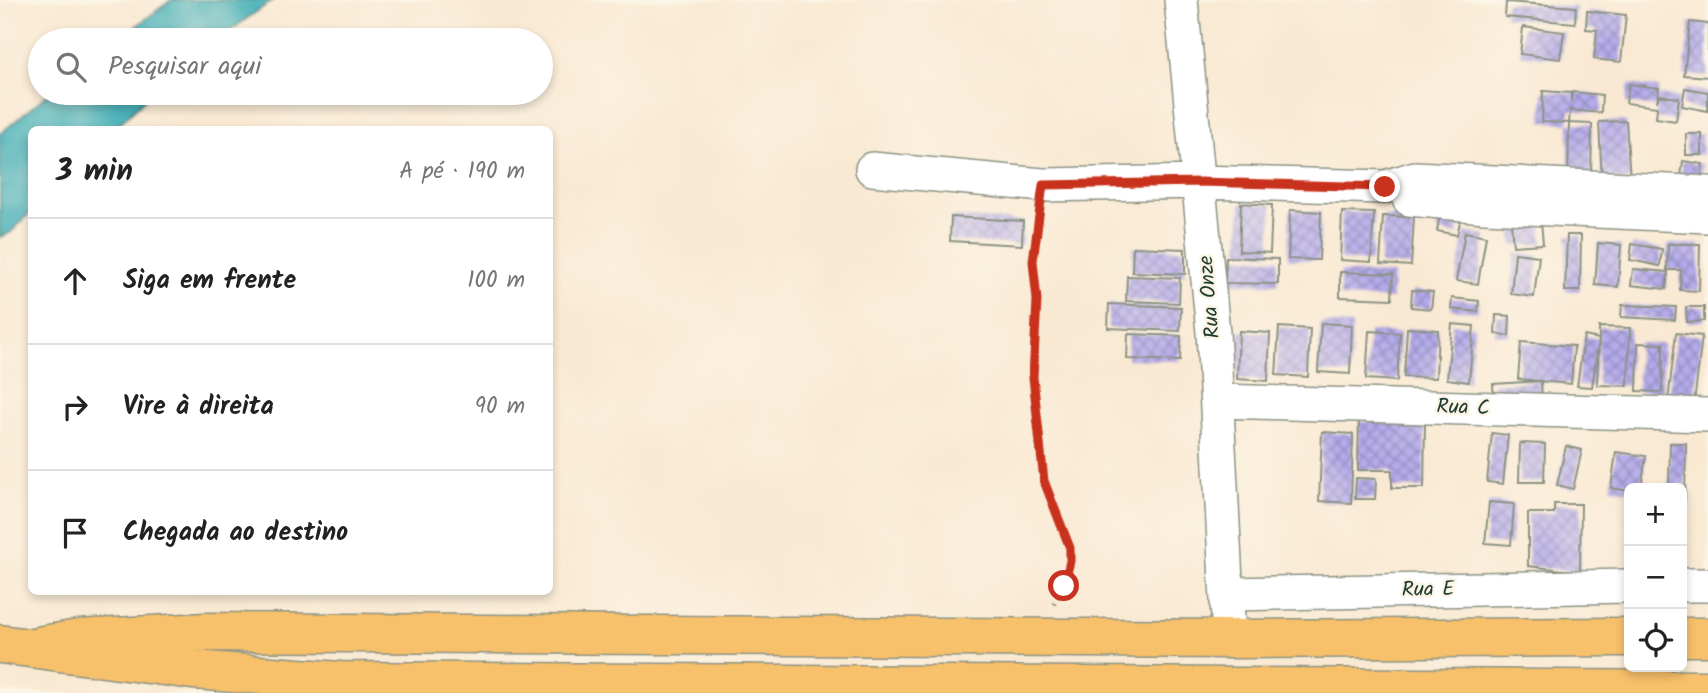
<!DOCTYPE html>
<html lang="pt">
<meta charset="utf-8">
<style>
:root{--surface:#fff;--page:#f2f2f2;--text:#222;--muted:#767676;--line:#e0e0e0}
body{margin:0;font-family:Kalam,sans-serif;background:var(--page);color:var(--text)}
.controls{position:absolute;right:21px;bottom:21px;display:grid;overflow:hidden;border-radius:10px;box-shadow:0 4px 10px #0003}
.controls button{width:63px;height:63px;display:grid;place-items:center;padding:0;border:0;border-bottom:2px solid var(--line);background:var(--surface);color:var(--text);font:35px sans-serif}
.stop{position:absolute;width:21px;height:21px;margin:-16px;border:5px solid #c8321e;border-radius:50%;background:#fff}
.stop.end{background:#c8321e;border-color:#fff;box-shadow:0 2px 7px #0008}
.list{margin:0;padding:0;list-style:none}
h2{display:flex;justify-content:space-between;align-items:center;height:91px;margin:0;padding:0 28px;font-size:30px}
h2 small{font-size:23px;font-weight:400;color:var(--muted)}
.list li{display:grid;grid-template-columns:46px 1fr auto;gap:21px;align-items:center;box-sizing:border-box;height:126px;padding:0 28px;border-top:2px solid var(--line)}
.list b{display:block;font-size:26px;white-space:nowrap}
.list em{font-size:23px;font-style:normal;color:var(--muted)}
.icon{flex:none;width:38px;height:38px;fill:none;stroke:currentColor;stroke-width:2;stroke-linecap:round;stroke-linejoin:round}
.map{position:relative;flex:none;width:1708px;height:693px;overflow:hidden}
.search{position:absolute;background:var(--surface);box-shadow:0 4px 10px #0003;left:28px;top:28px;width:525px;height:77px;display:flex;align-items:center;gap:18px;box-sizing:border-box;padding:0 24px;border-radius:38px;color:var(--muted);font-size:26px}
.panel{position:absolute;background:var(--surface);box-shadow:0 4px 10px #0003;left:28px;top:126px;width:525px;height:469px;border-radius:10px}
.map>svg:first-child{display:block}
.water{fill:#3aabb6;stroke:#2c7475;stroke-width:2}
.building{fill:url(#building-cross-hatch)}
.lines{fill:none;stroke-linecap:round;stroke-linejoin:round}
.minor-casing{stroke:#8c9384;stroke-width:36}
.major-casing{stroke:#8c9384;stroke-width:41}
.highway-casing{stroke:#8c9384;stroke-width:41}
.path{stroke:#8c9384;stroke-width:4.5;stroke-dasharray:2 5;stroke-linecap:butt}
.minor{stroke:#fff;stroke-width:33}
.major{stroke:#f7c06b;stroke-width:38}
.highway{stroke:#f7c06b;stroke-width:38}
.route{stroke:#c8321e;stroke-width:9}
.labels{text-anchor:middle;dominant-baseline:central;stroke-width:5;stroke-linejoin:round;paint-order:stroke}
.street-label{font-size:21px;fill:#1f3d34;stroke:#fcf5e5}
</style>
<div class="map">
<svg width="1708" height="693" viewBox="0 0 1708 693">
<defs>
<pattern id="building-cross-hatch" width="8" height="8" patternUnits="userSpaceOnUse" patternTransform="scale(1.75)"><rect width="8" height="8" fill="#b5abeb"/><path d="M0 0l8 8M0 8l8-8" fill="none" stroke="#938cbf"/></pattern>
</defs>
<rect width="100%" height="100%" fill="#fcf5e5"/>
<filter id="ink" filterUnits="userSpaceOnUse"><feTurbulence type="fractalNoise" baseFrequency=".0143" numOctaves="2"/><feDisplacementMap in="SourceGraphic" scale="14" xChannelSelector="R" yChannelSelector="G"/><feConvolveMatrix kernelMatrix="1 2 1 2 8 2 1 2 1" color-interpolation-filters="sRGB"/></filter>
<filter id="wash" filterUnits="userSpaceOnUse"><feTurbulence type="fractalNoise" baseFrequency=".00686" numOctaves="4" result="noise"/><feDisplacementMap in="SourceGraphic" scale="28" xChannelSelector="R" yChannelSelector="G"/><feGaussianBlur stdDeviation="1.57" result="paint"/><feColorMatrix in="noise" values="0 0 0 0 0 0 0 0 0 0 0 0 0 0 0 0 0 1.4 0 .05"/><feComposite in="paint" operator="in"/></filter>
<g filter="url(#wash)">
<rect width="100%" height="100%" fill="#f9e9d3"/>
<path class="water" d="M 171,0 L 273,0 L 217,40 L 118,40 Z
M 49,93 L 151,93 L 114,129 L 32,130 L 31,212 L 10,233 L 0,237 L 0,134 Z"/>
<g id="blocks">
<path class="building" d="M 1506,2 L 1576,7 L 1575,23 L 1505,17 Z
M 1587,11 L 1626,15 L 1621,62 L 1594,59 L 1597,30 L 1586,29 Z
M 1690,22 L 1708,24 L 1708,77 L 1684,75 Z
M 1523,27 L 1564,32 L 1560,59 L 1520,54 Z
M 1629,84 L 1659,88 L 1657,102 L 1659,95 L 1679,98 L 1676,121 L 1656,118 L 1657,107 L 1626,103 Z
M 1685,88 L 1708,92 L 1708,111 L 1682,106 Z
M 1543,91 L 1571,93 L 1571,102 L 1572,92 L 1602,95 L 1601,113 L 1570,110 L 1569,123 L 1542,122 Z
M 1626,121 L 1630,180 L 1602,182 L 1599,122 Z
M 1569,123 L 1592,124 L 1591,182 L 1568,181 Z
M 1686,134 L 1702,134 L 1702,155 L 1686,155 Z
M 1683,161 L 1703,164 L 1700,188 L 1680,185 Z
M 1241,203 L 1272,205 L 1270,253 L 1239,251 Z
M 1441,209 L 1462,213 L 1457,235 L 1437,231 Z
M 1290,210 L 1321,212 L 1319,260 L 1288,259 Z
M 1342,212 L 1374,213 L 1371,262 L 1340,260 Z
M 1383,216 L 1414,217 L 1411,266 L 1380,264 Z
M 951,217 L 1023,221 L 1022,245 L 950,241 Z
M 1541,221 L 1543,244 L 1513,246 L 1511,223 Z
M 1465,232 L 1486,236 L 1478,284 L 1456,281 Z
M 1567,235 L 1581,235 L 1580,291 L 1565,291 Z
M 1598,243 L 1621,245 L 1618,287 L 1595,285 Z
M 1632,244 L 1662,249 L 1660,266 L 1630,260 Z
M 1668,244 L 1700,244 L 1699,291 L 1680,290 L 1681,270 L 1667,270 Z
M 1133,247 L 1185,249 L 1185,274 L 1132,272 Z
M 1515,253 L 1539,256 L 1534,297 L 1511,294 Z
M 1226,257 L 1278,259 L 1278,284 L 1225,283 Z
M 1633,269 L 1668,272 L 1666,289 L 1631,285 Z
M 1340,272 L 1393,274 L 1392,299 L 1340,297 Z
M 1127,276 L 1180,278 L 1179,303 L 1126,301 Z
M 1412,290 L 1433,292 L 1431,309 L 1411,307 Z
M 1452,298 L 1479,301 L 1478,312 L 1451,309 Z
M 1109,304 L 1181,307 L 1180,331 L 1108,328 Z
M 1622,305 L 1676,307 L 1675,320 L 1621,317 Z
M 1686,307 L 1704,307 L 1704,321 L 1687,322 Z
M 1496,315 L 1510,316 L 1509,336 L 1495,334 Z
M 1321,323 L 1352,325 L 1350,374 L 1318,372 Z
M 1452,324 L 1474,326 L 1469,382 L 1447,379 Z
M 1279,327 L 1310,329 L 1308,377 L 1276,375 Z
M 1599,327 L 1630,328 L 1628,386 L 1597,385 L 1599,339 L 1592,387 L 1577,386 L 1584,336 L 1599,339 Z
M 1407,328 L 1438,330 L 1436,378 L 1404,377 Z
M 1239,331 L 1270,333 L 1268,381 L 1237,379 Z
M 1369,331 L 1400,333 L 1397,381 L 1366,379 Z
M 1676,333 L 1702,336 L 1694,404 L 1668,401 Z
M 1128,334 L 1181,336 L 1180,361 L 1127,359 Z
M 1521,342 L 1574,346 L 1571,384 L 1518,379 Z
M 1638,343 L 1663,344 L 1662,392 L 1637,391 Z
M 1541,381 L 1542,399 L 1494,402 L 1493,384 Z
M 1359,421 L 1425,422 L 1424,488 L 1392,488 L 1392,470 L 1358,470 Z
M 1322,432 L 1353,434 L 1351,503 L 1319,501 Z
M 1492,433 L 1508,435 L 1503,484 L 1487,482 Z
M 1520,443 L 1545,444 L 1544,482 L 1519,482 Z
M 1670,443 L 1686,443 L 1685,501 L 1682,501 L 1682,488 L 1669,488 Z
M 1566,446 L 1582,450 L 1573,489 L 1557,485 Z
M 1616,452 L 1646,456 L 1641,488 L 1629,488 L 1629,491 L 1611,488 Z
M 1356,478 L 1376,479 L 1375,499 L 1355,499 Z
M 1489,502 L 1514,504 L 1511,545 L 1485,543 Z
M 1554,504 L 1581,504 L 1580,572 L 1528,566 L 1528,513 L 1554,513 Z"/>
</g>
</g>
<g filter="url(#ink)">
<use href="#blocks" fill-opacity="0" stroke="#8c9384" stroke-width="2"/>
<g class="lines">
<g class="minor-casing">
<path id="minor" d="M 1181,0 L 1213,332 L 1229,639
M 872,169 L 1043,185 L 1200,182 L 1385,187 L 1415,178 L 1708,193
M 1409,199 L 1485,206 L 1708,216
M 1218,401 L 1708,415
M 1682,585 L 1708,585
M 1227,594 L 1629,586"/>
</g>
<g class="major-casing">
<path id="major" d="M 1682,637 L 1708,637
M 43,645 L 79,639 L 206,632 L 1229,639 L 1629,637"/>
</g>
<g class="highway-casing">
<path id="highway" d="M 0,644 L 193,670 L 340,681 L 1708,690"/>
</g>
<path class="path" d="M 1041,213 L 1033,261 L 1037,300 L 1033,377 L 1038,447 L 1043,481 L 1066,535 L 1070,561 L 1064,586 L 1052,607"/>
<use href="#minor" class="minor"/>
<use href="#major" class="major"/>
<use href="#highway" class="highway"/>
</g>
</g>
<g class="lines" filter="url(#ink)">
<path class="route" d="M 1064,586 L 1070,561 L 1070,548 L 1044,481 L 1033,377 L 1037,300 L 1033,261 L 1043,185 L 1200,182 L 1385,187"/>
</g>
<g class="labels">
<g class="street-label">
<text transform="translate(1210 297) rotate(-95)">Rua Onze</text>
<text transform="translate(1463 408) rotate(2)">Rua C</text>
<text transform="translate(1428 590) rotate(-1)">Rua E</text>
</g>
</g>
</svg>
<div class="controls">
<button>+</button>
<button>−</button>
<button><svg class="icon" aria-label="locate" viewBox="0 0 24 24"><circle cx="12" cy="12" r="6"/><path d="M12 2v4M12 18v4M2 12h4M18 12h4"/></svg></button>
</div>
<div class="stop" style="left:1064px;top:586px"></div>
<div class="stop end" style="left:1385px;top:187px"></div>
<div class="search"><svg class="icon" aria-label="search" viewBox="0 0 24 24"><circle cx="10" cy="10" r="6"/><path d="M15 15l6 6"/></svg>Pesquisar aqui</div>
<section class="panel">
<h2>3 min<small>A pé · 190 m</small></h2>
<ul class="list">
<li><svg class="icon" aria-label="ahead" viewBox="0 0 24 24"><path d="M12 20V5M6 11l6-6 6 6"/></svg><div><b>Siga em frente</b></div><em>100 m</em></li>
<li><svg class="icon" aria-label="right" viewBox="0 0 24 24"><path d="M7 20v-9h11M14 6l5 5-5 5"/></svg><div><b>Vire à direita</b></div><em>90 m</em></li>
<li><svg class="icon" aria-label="arrive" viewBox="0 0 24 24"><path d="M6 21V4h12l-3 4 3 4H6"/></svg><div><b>Chegada ao destino</b></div></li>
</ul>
</section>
</div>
